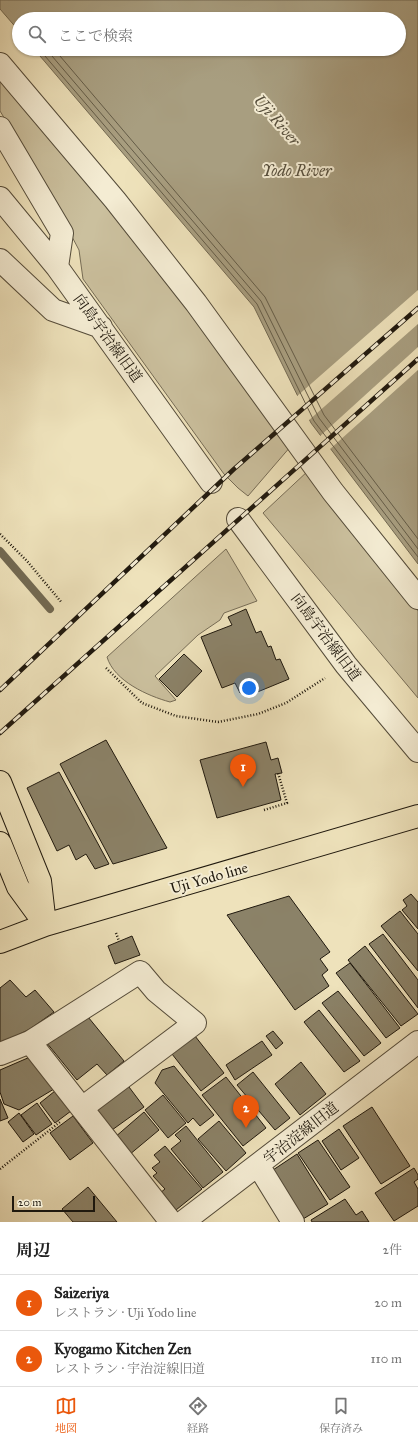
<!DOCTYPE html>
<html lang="ja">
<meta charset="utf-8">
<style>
:root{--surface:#fff;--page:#f6f6f6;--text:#222;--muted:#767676;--line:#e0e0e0;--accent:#ea580c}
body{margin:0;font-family:"IM FELL Great Primer","Noto Serif JP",serif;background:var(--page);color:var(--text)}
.scale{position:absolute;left:12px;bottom:10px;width:83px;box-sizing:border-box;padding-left:4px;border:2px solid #20190e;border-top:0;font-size:11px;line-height:14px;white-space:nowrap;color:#20190e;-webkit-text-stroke:3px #f4ecd3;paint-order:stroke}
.you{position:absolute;left:249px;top:688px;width:14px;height:14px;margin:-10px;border:3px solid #fff;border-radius:50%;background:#1a73e8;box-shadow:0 0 0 6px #1a73e833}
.badge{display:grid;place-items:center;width:26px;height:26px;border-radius:50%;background:var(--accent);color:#fff;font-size:13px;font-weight:700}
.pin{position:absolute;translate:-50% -33px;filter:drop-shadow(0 1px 2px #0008)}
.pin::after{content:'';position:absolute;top:21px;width:14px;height:12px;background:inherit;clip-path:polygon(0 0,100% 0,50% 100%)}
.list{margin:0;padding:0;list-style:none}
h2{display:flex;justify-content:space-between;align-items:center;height:52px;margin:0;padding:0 16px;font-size:17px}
h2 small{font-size:13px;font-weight:400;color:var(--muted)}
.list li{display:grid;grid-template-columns:26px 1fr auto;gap:12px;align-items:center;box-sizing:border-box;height:56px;padding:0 16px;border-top:1px solid var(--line)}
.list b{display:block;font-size:15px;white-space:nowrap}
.list p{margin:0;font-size:13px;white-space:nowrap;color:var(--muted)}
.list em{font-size:13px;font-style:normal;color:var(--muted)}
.icon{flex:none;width:22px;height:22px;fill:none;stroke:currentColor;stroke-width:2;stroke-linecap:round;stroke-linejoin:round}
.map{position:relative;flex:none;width:418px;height:1222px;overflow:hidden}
.search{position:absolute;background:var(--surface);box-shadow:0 1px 3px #0004;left:12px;right:12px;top:12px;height:44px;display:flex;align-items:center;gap:10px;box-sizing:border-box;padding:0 14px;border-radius:22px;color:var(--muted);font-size:15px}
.sheet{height:164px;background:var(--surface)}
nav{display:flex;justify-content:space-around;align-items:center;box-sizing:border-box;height:56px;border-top:1px solid var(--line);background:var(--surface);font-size:11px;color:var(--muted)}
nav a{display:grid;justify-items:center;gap:2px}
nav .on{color:var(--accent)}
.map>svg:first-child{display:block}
.green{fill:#cbc09e;stroke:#766c56}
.water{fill:#a89e80;stroke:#726952}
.pier{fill:#eee2bb}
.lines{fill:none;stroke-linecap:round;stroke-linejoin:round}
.shore{stroke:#645c47;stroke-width:1}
.stream{stroke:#726952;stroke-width:8}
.building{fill:#8b8268;stroke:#20190e}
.minor-casing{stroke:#544b39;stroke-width:24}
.major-casing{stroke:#20190e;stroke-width:24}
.path{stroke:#20190e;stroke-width:2.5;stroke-dasharray:1 2;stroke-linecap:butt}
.minor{stroke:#f4ecd3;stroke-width:22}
.major{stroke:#eee2bb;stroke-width:22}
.rail-casing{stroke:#20190e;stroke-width:4.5}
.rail{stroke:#f4ecd3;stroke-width:3;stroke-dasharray:9;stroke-linecap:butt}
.labels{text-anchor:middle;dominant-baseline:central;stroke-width:4;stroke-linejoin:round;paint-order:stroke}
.street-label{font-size:15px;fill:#20190e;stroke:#f4ecd3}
.water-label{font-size:16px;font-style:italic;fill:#564e3c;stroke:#f4ecd3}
</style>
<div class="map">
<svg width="418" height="1222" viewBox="0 0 418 1222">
<rect width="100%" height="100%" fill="#eee2bb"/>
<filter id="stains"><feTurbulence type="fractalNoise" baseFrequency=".005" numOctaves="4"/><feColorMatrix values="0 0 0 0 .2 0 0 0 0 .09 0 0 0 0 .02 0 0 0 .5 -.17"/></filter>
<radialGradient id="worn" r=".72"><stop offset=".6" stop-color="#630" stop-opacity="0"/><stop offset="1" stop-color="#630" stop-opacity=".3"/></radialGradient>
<path class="green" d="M 0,75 L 107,204 L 291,446 L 248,496 L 238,488 L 224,474 L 83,279 L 79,250 L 42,180 L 0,111 Z
M 309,470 L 418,611 L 418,698 L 263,513 Z
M 226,549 L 257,601 L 224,613 L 220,620 L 198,635 L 155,676 L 176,700 L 170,702 C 148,696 114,681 107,657 Z"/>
<path class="water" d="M 0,0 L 418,0 L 418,564 L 311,423 L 254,307 L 34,49 L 399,49 L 399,19 L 19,19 L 19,31 L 0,9 Z"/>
<path class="pier" d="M 418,290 L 418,324 L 308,421 L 296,397 Z
M 418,347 L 418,370 L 329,450 L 319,437 Z"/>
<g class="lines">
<path class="shore" d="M 39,49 L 257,304 L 314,421 L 418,557
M 46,49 L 261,301 L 319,418 L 418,549
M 54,49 L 265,297 L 324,415 L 418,539"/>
<path class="stream" d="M 0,551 L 50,609"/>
</g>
<path class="building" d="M 246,609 L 256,633 L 261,631 L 268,647 L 271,646 L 276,660 L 280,659 L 289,679 L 255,693 L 253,687 L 240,693 L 235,683 L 222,688 L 201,637 L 232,625 L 228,617 Z
M 184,654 L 202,671 L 177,697 L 159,679 Z
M 106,740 L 167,848 L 113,864 L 60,764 Z
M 266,742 L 271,760 L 278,758 L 282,773 L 275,774 L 281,800 L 217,818 L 200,760 Z
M 59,772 L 109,864 L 95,869 L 86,854 L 76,860 L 69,845 L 57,851 L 27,788 Z
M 411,894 L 418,902 L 418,929 L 402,910 L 407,906 L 403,900 Z
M 289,896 L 330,952 L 320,959 L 328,970 L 322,975 L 329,986 L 295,1010 L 227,915 Z
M 400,911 L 418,934 L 418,971 L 381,926 Z
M 383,934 L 418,980 L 418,1008 L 369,944 Z
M 132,936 L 140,955 L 115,964 L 108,946 Z
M 365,946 L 418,1014 L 401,1026 L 348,960 Z
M 350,963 L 400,1028 L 386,1038 L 336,973 Z
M 10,980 L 26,997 L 35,990 L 54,1012 L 30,1029 L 0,1044 L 0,988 Z
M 338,991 L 381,1043 L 364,1056 L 322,1003 Z
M 319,1010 L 360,1061 L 344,1072 L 304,1022 Z
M 84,1012 L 124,1061 L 107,1075 L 97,1064 L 77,1080 L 46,1042 Z
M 273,1031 L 283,1043 L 276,1049 L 266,1036 Z
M 195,1036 L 224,1073 L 201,1091 L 172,1054 Z
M 262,1041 L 272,1055 L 235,1080 L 226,1065 Z
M 30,1057 L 54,1089 L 19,1110 L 4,1104 L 0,1092 L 0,1070 Z
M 301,1062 L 326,1094 L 300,1115 L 275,1084 Z
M 174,1066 L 214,1115 L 200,1126 L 193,1118 L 188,1123 L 155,1083 L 162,1070 Z
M 253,1072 L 290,1118 L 275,1130 L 237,1085 Z
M 226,1077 L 266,1128 L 243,1146 L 202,1095 Z
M 126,1083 L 144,1107 L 112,1130 L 97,1111 Z
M 55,1091 L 71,1111 L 55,1123 L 40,1103 Z
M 163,1095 L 186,1123 L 168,1138 L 145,1110 Z
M 0,1099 L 8,1118 L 0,1121 Z
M 37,1103 L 52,1124 L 36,1135 L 21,1115 Z
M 372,1107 L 410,1166 L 381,1184 L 343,1126 Z
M 144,1112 L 159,1130 L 129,1155 L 114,1138 Z
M 19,1113 L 34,1134 L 23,1142 L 8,1122 Z
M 73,1116 L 93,1143 L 70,1160 L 50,1133 Z
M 219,1121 L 246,1153 L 226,1171 L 198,1139 Z
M 186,1126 L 223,1172 L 203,1188 L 171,1149 L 181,1141 L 175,1135 Z
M 339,1129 L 359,1158 L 341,1170 L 322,1141 Z
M 318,1140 L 350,1187 L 330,1200 L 298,1153 Z
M 165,1146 L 202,1189 L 176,1210 L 160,1193 L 165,1189 L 153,1176 L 157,1173 L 152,1168 L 160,1162 L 154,1155 Z
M 297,1154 L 328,1204 L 303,1219 L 273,1170 Z
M 414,1168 L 418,1175 L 418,1179 L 414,1182 L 418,1189 L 418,1206 L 394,1221 L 375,1193 Z
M 88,1187 L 117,1222 L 73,1222 L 62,1209 Z
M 345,1199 L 356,1215 L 362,1211 L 369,1222 L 312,1222 L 311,1220 Z"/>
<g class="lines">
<g class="minor-casing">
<path id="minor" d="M 0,64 L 115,200 L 196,303 L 333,492 L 418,598
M 0,128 L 62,233 L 57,267
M 0,198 L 57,267 L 211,482
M 0,260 L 53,310 L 101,327
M 238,519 L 346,665 L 418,751
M 30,1042 L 140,972 L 156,991 L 195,1023 L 82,1108
M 0,1054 L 30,1042 L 171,1222
M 258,1165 L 293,1222
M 183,1222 L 418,1042"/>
</g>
<g class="major-casing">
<path id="major" d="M 0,782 L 40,881 L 45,925
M 0,843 L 18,887 L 45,924
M 0,942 L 45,925 L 418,816"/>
</g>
<path class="path" d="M 0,534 L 27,561 L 62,603
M 106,668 L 142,703 L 176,716 L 218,722 L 258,714 L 286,703 L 325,678
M 264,810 L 287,803 L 278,773
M 116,933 L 119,941
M 0,1169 L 60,1122"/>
<use href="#minor" class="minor"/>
<use href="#major" class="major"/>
<g class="rail-casing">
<path id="rail" d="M 0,690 L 234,469 L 418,308
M 0,733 L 418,359"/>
</g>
<use href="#rail" class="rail"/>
</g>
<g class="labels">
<g class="street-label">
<text transform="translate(108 338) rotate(54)">向島宇治線旧道</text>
<text transform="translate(326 637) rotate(53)">向島宇治線旧道</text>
<text transform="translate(209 878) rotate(-16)">Uji Yodo line</text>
<text transform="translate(301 1133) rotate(-38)">宇治淀線旧道</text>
</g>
<g class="water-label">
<text transform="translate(277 120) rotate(49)">Uji River</text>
<text x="297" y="170">Yodo River</text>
</g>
</g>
<rect width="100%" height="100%" filter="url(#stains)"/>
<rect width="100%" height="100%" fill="url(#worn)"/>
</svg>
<div class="scale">20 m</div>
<div class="you"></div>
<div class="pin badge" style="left:243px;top:787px">1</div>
<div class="pin badge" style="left:246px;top:1128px">2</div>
<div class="search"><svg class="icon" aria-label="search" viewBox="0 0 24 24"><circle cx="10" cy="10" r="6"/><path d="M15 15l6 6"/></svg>ここで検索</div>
</div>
<section class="sheet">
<h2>周辺<small>2件</small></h2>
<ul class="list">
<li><span class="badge">1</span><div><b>Saizeriya</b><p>レストラン · Uji Yodo line</p></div><em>20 m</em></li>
<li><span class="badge">2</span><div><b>Kyogamo Kitchen Zen</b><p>レストラン · 宇治淀線旧道</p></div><em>110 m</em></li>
</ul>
</section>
<nav>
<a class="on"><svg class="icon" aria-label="map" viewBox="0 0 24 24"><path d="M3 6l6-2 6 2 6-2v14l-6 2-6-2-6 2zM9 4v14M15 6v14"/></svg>地図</a>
<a><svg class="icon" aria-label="directions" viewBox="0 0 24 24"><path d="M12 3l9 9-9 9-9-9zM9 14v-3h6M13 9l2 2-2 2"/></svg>経路</a>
<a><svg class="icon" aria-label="saved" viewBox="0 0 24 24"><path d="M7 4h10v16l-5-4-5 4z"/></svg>保存済み</a>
</nav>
